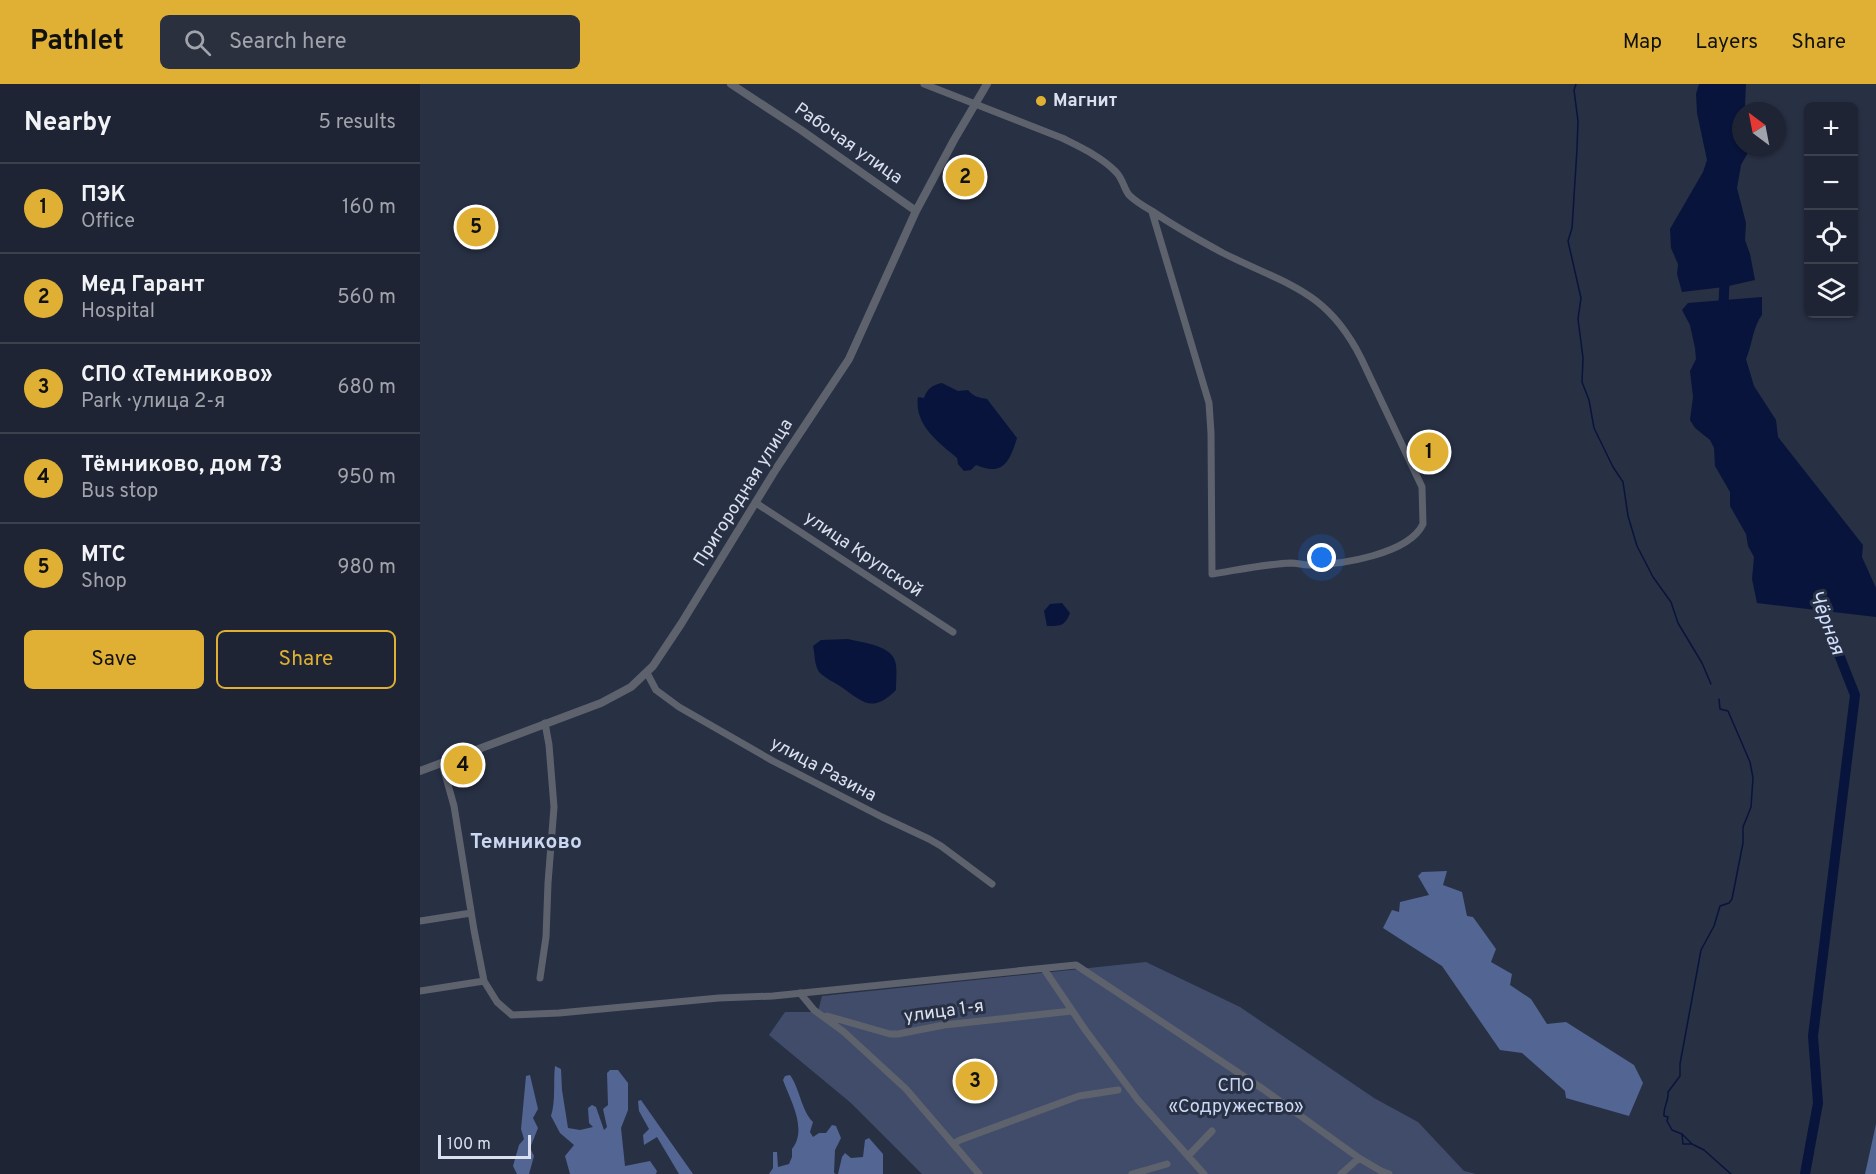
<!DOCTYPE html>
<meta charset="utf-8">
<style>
:root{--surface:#1e2433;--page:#2b303f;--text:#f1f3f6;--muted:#a1a4ac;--line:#3c414e;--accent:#dfb034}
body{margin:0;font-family:Overpass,sans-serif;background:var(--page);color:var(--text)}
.controls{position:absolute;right:18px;top:18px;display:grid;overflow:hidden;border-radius:9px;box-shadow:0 2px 4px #0004}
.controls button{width:54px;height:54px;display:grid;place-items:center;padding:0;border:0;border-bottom:2px solid var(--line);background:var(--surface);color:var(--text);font:30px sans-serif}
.compass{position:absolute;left:1312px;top:18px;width:54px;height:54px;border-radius:50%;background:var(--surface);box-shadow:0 2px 4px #0004;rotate:328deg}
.scale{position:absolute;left:18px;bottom:15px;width:93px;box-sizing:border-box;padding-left:6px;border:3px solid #dae0ed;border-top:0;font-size:16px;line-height:21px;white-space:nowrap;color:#dae0ed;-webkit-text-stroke:4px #283044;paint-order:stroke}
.you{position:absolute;left:902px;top:474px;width:21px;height:21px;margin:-15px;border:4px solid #fff;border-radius:50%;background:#1a73e8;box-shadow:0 0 0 9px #1a73e833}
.badge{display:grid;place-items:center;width:39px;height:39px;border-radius:50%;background:var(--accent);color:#111;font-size:20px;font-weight:700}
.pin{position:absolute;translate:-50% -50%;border:3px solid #fff;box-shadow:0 2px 6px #0006}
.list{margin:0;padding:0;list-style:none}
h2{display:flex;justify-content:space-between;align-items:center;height:78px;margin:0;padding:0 24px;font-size:26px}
h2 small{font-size:20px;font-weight:400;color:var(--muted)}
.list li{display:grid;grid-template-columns:39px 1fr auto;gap:18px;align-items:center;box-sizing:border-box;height:90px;padding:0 24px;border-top:2px solid var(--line)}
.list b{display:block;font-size:22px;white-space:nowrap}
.list p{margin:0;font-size:20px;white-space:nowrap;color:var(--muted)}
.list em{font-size:20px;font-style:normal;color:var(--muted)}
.actions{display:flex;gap:12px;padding:18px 24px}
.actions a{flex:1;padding:14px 0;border:2px solid var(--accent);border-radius:9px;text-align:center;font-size:21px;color:var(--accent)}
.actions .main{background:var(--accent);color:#111}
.icon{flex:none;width:33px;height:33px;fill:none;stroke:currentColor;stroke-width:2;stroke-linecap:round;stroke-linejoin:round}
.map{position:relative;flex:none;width:1456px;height:1090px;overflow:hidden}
header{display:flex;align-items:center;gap:36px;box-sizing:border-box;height:84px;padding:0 30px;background:var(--accent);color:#111}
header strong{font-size:28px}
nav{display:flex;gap:33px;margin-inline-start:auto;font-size:21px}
.search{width:420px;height:54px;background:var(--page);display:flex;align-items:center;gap:15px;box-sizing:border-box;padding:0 21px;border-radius:9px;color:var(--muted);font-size:22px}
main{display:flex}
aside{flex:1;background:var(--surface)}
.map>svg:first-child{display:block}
.green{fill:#404c6a}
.forest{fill:#526593}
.water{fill:#08143b}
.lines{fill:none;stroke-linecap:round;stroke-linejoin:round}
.stream{stroke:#08143b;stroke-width:1.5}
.river{stroke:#08143b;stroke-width:10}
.minor{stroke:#5e626d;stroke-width:7}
.tertiary{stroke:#5e626d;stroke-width:8}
.poi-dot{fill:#dfb034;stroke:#283044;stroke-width:2}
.labels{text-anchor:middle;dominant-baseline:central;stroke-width:6;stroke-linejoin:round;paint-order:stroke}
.poi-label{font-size:18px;font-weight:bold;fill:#dae0ed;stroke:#283044;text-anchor:start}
.street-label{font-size:18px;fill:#dae0ed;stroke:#283044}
.park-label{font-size:18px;fill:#cbd8f5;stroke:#283044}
.water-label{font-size:20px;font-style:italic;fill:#d3e0fe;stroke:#283044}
.quarter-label{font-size:21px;font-weight:bold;fill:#cbd6f0;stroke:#283044}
</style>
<header>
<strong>Pathlet</strong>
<div class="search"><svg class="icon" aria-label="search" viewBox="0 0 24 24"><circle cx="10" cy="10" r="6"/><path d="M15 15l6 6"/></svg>Search here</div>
<nav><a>Map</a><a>Layers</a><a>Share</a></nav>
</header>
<main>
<aside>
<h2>Nearby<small>5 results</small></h2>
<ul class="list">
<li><span class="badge">1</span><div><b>ПЭК</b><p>Office</p></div><em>160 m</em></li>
<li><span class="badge">2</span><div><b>Мед Гарант</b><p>Hospital</p></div><em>560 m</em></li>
<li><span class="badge">3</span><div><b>СПО «Темниково»</b><p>Park · улица 2-я</p></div><em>680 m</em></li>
<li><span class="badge">4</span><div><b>Тёмниково, дом 73</b><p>Bus stop</p></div><em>950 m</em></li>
<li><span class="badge">5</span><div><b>МТС</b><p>Shop</p></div><em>980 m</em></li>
</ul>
<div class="actions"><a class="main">Save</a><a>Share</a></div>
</aside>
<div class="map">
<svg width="1456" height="1090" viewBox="0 0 1456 1090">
<rect width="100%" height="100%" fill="#283044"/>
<path class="green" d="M 726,878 L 820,923 L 954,1014 L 998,1038 L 1044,1087 L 1056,1090 L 502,1090 L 431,1019 L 349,951 L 365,928 L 398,928 L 402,912 Z"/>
<path class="forest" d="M 1027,787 L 1023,801 L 1042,808 L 1047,832 L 1053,833 L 1076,865 L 1071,878 L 1092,890 L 1090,901 L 1111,915 L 1127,940 L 1146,938 L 1214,981 L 1223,999 L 1209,1032 L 1146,1014 L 1145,1007 L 1102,969 L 1080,966 L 1022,882 L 963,844 L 972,826 L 979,828 L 980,818 L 1009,811 L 998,792 L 1002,788 Z
M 135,982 L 141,985 L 142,1006 L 148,1044 L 160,1046 L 173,1043 L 169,1039 L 168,1024 L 172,1021 L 176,1023 L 184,1046 L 187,1043 L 183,1025 L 188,1021 L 187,989 L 190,986 L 198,986 L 208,999 L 208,1026 L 201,1044 L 205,1082 L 230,1077 L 237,1087 L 236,1090 L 150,1090 L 145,1072 L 154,1061 L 140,1049 L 131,1032 C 136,1016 133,999 135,982 Z
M 110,991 L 118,1025 L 113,1034 L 118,1044 L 110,1064 L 114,1072 L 109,1090 L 97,1090 L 93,1082 L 99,1061 L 104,1055 L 101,1045 L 106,992 Z
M 370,991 C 380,1005 381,1026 393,1038 L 390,1048 L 393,1053 L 399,1049 L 406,1049 L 412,1041 L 416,1042 L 421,1054 L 415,1066 L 414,1089 L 416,1090 L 349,1090 L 353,1084 L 353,1068 L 357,1068 L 358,1083 L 369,1080 L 372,1073 L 372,1065 C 388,1045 370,1016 363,996 L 365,992 Z
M 221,1016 L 273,1090 L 259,1090 L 237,1053 L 224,1061 L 223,1051 L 229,1045 L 219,1027 L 218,1017 Z
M 1456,1040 L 1456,1090 L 1445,1090 Z
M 449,1054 L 463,1070 L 463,1090 L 418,1090 L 422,1073 L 425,1069 L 431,1074 L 443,1073 L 445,1056 Z"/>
<path class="water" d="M 1279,0 L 1326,0 L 1325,21 L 1327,27 L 1321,27 L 1321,63 L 1331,63 L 1321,81 L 1317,104 L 1326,139 L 1325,156 L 1330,170 L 1335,196 L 1304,203 L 1262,208 L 1257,190 L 1258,180 L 1251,164 L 1250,145 L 1283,88 L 1287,76 L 1277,29 L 1276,10 Z
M 1342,213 L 1342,231 C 1333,242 1332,262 1326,275 L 1334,302 L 1356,336 L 1358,353 L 1443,461 L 1442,473 L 1456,504 L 1456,533 L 1337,519 L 1332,495 L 1334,473 L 1328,462 L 1326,450 L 1310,422 L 1310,408 L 1295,382 L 1294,364 L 1290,356 L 1275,344 L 1270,336 L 1273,313 L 1270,287 L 1276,275 L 1275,264 L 1270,241 L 1262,226 L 1268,219 Z
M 522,299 L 538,307 L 548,306 C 552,312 560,314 567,315 L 597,354 C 590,377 583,393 556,381 L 551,386 L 544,387 L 538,380 L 537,374 C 518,358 494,341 498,313 L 504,314 C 507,305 512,301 522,299 Z
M 642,519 L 650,529 C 645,542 641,542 627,542 L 624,527 L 630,520 Z
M 428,555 C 443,559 474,561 476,581 C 477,589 476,598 476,606 C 452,630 443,618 420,602 C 414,598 405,594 400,589 C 394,582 395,570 393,562 L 401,556 Z"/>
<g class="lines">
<path class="stream" d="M 1156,0 L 1154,6 L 1158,37 L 1157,65 L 1152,144 L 1148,157 L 1161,214 L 1158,235 L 1163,274 L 1162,298 L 1169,316 L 1174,344 L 1193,383 L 1203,398 L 1208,432 L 1217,462 L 1233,493 L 1251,518 L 1258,539 L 1282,579 L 1291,600
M 1299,615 L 1300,625 L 1308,627 L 1330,678 L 1333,694 L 1331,723 L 1323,743 L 1323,759 L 1312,815 L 1309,819 L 1300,822 L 1294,842 L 1281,866 L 1260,980 L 1260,992 L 1248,1008 C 1249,1018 1243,1022 1244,1032 L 1248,1033 L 1247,1037 L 1252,1046 L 1262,1050 L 1272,1060 L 1284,1066 L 1311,1090
M 1262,1051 L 1263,1060 L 1272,1060"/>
<path class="river" d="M 1303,230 L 1305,189
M 1385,1090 L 1398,1019 L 1393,952 L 1435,611 L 1397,515"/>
<path class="minor" d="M 504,0 L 642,54 C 660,63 682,73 696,88 C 703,95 704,105 709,111 C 715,117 725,123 732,127 C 754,142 779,156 803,169 C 866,201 906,205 941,274 L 1002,403 L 1003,440 C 989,470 921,481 889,481 C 883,481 877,479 871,479 C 845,480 818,486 792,490 L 791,349 L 789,319 L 732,128
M 336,419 L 533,548
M 227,589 L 236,606 L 259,623 L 353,677 L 462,733 L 509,755 L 521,762 L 572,800
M 22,679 L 34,722 L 54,846 L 64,897 L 77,918 L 92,931 L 139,929 L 299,914 L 353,912 L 656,881 L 843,1005 L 939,1074 L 961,1087 L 969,1090
M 0,837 L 51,829
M 624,885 L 666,947 L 718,1016 L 784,1090
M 120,894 L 126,853 L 128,799 L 134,723 L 129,661 L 125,639
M 0,907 L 64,897
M 380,909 L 394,926 L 424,948 L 486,1005 L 559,1090
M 407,932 L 470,950 L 478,950 L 524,941 L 652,927
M 533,1060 L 540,1056 L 659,1012 L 698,1006
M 768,1072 L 792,1047
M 712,1090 L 747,1080
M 921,1090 L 939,1074"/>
<path class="tertiary" d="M 311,0 L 381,46 L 496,127
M 0,687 L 181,619 L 211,603 L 233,582 L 261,540 L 356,385 L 429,275 L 496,127 L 534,56 L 567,0"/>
</g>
<circle class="poi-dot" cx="621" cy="17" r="6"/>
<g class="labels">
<g class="poi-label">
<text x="633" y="17">Магнит</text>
</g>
<g class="street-label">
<text transform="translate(428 60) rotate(35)">Рабочая улица</text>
<text transform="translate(324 409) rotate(-58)">Пригородная улица</text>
<text transform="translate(443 471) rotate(34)">улица Крупской</text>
<text transform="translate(403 686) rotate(28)">улица Разина</text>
<text transform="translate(524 928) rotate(-8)">улица 1-я</text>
</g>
<g class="park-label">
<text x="816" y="1002">СПО<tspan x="816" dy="21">«Содружество»</tspan></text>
</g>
<g class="water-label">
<text transform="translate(1406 539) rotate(69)">Чёрная</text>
</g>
<g class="quarter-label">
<text x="106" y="758">Темниково</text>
</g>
</g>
</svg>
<div class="controls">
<button>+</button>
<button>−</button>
<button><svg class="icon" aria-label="locate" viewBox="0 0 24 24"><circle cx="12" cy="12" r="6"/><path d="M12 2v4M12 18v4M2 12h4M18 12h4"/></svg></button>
<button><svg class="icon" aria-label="layers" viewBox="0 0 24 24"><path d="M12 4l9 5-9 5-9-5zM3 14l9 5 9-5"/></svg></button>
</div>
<svg class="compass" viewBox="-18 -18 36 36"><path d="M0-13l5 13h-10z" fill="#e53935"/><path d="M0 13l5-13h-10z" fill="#a1a4ac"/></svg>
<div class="scale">100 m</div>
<div class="you"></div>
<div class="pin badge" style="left:1009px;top:368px">1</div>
<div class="pin badge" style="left:545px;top:93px">2</div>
<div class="pin badge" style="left:555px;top:997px">3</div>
<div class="pin badge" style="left:43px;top:681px">4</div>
<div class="pin badge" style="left:56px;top:143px">5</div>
</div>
</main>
